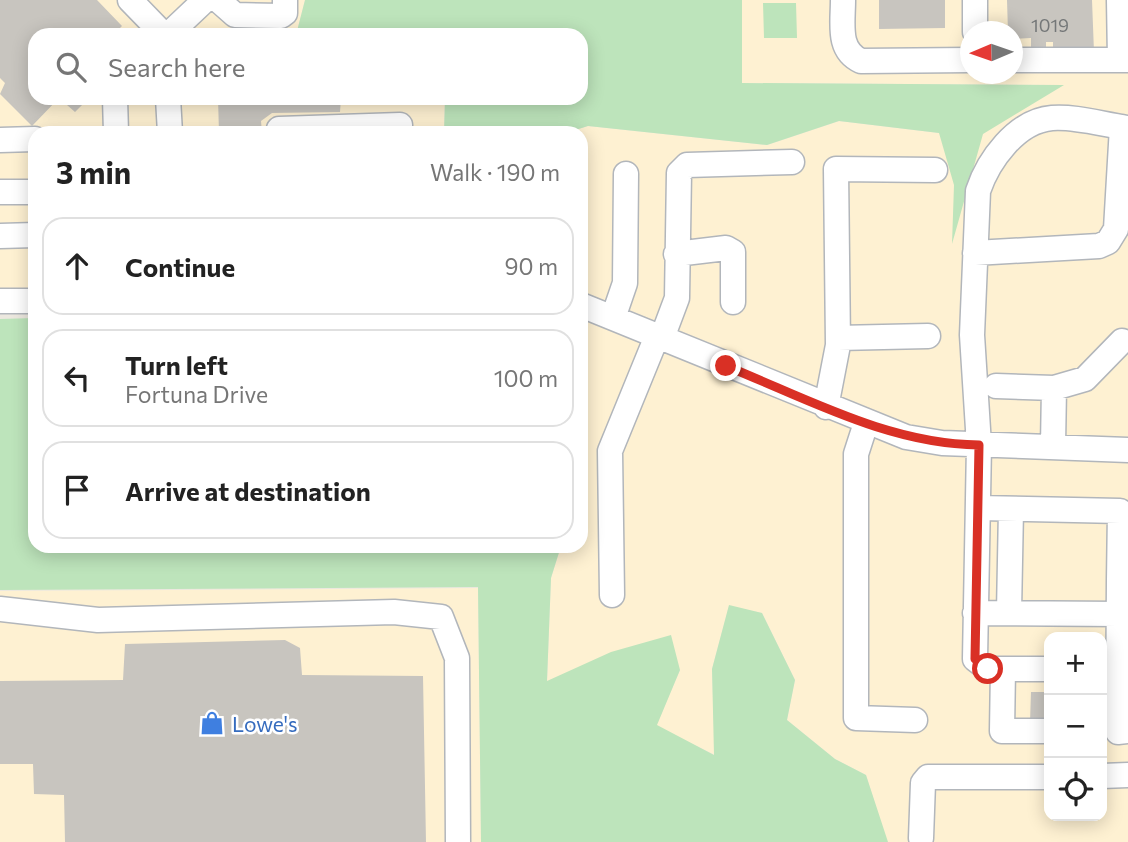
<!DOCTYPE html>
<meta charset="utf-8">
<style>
:root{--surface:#fff;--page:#f2f2f2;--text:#222;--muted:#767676;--line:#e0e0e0}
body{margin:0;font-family:Commissioner,sans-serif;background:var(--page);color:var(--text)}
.controls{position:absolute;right:21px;bottom:21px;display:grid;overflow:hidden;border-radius:14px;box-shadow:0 4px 18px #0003}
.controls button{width:63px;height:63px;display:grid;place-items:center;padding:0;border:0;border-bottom:2px solid var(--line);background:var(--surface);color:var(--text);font:35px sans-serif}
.compass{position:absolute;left:960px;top:21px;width:63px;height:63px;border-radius:50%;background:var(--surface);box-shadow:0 4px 18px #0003;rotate:268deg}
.stop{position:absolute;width:21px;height:21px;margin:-16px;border:5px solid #d93025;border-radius:50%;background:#fff}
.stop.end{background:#d93025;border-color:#fff;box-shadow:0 2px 7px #0008}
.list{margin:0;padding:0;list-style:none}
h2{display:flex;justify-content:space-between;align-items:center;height:91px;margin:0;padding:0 28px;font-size:30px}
h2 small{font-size:23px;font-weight:400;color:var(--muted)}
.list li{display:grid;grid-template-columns:46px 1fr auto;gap:21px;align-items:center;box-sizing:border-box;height:98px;margin:0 14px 14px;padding:0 14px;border:2px solid var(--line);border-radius:21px}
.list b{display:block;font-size:26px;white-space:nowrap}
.list p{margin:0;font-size:23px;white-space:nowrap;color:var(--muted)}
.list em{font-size:23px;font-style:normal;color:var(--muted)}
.icon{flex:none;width:38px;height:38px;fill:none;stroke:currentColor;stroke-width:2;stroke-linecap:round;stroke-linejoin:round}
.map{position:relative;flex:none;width:1128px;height:842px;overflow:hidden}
.search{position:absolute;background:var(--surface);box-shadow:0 4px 18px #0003;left:28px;top:28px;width:560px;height:77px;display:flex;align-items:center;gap:18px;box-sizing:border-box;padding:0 24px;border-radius:21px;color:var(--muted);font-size:26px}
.panel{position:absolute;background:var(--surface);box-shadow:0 4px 18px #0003;left:28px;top:126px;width:560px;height:427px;border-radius:21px}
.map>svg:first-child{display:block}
.commercial{fill:#fef1d2;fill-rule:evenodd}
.green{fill:#bde4bb}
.building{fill:#c8c5bf}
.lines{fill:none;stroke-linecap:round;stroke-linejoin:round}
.minor-casing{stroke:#b2b6bb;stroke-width:27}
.minor{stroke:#fff;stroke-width:24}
.route{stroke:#d93025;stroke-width:9}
.labels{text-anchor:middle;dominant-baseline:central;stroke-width:5;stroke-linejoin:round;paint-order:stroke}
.number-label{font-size:18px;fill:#747778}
.shop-label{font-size:21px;fill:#366cbe;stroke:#fff;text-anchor:start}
</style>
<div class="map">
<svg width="1128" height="842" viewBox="0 0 1128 842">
<rect width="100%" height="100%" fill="#ece8df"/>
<path class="commercial" d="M 0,0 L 305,0 L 296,35 L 35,35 L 35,98 L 445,98 L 444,133 L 35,133 L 35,302 L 0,302 Z
M 742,0 L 1128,0 L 1128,842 L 887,842 L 866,775 L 835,759 L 787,720 L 795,680 L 762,613 L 729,606 L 712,669 L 715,755 L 656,726 L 680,670 L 547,682 L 551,578 L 561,546 L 581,546 L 581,133 L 566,133 L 588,126 L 767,145 L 839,121 L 939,133 L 1063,85 L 742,83 ZM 970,32 L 1012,32 L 1012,74 L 970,74 ZM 1049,637 L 1102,637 L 1102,816 L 1049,816 Z
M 478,588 L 481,842 L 0,842 L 0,591 Z"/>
<path class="green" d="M 305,0 L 742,0 L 742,83 L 1064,85 L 983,134 L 952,244 L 954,185 L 939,133 L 839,121 L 767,145 L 588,126 L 566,133 L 444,133 L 445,98 L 581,98 L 581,35 L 296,35 Z
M 763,3 L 796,3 L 797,38 L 764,38 Z
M 35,318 L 35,546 L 561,546 L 551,578 L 547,681 L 611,652 L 671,635 L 680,670 L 657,725 L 714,755 L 712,669 L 729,605 L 762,613 L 795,680 L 787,720 L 835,759 L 866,775 L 888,842 L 481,842 L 478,587 L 0,590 L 0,319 Z"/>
<path class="building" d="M 0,0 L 97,0 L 122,26 L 113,35 L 35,35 L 35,98 L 89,98 L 75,112 L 59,98 L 32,126 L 0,94 L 5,83 L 0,78 Z
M 879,0 L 945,0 L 945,28 L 879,29 Z
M 1007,0 L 1092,0 L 1094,52 L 1053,53 L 1053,42 L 1046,42 L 1046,51 L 1031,51 L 1031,38 L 1012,39 L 1012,32 L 1008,32 Z
M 218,98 L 341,98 L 340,112 L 272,113 L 261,121 L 262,133 L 219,133 Z
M 285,640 L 300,648 L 302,675 L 423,676 L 426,842 L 65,842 L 64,795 L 34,794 L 33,764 L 0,764 L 0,681 L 123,680 L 125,644 Z
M 1031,692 L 1049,692 L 1049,723 L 1030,723 Z"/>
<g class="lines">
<g class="minor-casing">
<path id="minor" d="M 130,0 L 164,35
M 218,0 L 235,15 L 281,16 L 285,13 L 285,0
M 843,0 C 843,24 837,50 861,61 L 970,60
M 975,0 L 975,32
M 1119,0 L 1120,60
M 168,35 L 205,0
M 1012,60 L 1128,60
M 115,98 L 116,133
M 168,98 L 170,133
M 279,133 L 279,129 L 400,125 L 400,133
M 0,140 L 35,139
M 0,192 L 35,192
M 0,236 L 35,235
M 975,253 L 1099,246 L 1108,242 L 1116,229 L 1122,127
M 676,254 L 726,248 L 733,252 L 733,302
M 0,301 L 35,301
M 581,305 L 906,437 L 942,443 L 1128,450
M 613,318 L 625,283 L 626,174
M 662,338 L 677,298 L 679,173 L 687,165 L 792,162
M 838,338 L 928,336
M 996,386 L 1054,388
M 826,407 L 838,345 L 836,169 L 935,170
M 866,423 L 856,454 L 856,718 L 915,720
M 1053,445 L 1054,388 L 1085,379 L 1122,341
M 978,508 L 1120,511 L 1119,580
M 1128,581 L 1119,580 L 1118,732 L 1128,731
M 612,595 L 610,451 L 657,336
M 0,609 L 98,620 L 394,612 L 441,617 L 457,658 L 458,842
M 1009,612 L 1011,509
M 975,613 L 1119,614
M 1003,669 L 1002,731 L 1049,731
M 1049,669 L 988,669 L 975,659 L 979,445 L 972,335 L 978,191 C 988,161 1016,121 1052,118 C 1076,116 1104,125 1128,128
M 1102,776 L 1128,775
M 921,838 L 923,783 L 928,777 L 1049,777"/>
</g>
<use href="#minor" class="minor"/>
</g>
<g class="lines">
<path class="route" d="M 726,366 C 808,399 889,444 979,445 L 975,659 L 988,669"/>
</g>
<defs>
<g id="shop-bare" transform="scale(1.89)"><path d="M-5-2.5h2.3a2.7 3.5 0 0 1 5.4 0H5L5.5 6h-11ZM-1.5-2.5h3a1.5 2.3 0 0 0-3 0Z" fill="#3f7fe0" stroke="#fff" stroke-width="2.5" paint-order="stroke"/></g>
</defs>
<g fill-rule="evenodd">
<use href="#shop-bare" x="212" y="723"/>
</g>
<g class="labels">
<g class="number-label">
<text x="1050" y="25">1019</text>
</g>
<g class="shop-label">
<text x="232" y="723">Lowe's</text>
</g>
</g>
</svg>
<div class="controls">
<button>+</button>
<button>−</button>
<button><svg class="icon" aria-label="locate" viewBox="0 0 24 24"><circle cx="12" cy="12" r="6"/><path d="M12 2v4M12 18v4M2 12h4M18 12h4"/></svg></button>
</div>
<svg class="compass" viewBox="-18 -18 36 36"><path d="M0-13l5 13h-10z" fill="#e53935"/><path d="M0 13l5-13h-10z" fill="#767676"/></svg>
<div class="stop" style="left:988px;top:669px"></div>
<div class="stop end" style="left:726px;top:366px"></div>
<div class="search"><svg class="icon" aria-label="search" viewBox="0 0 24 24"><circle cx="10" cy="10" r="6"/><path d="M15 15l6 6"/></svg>Search here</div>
<section class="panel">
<h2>3 min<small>Walk · 190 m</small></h2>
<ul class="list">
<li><svg class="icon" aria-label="ahead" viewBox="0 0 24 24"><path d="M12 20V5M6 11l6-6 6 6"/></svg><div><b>Continue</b></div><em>90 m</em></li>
<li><svg class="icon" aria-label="left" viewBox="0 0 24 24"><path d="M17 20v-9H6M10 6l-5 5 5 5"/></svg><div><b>Turn left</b><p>Fortuna Drive</p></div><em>100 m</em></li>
<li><svg class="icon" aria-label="arrive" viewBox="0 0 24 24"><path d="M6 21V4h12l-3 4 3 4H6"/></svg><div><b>Arrive at destination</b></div></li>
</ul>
</section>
</div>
